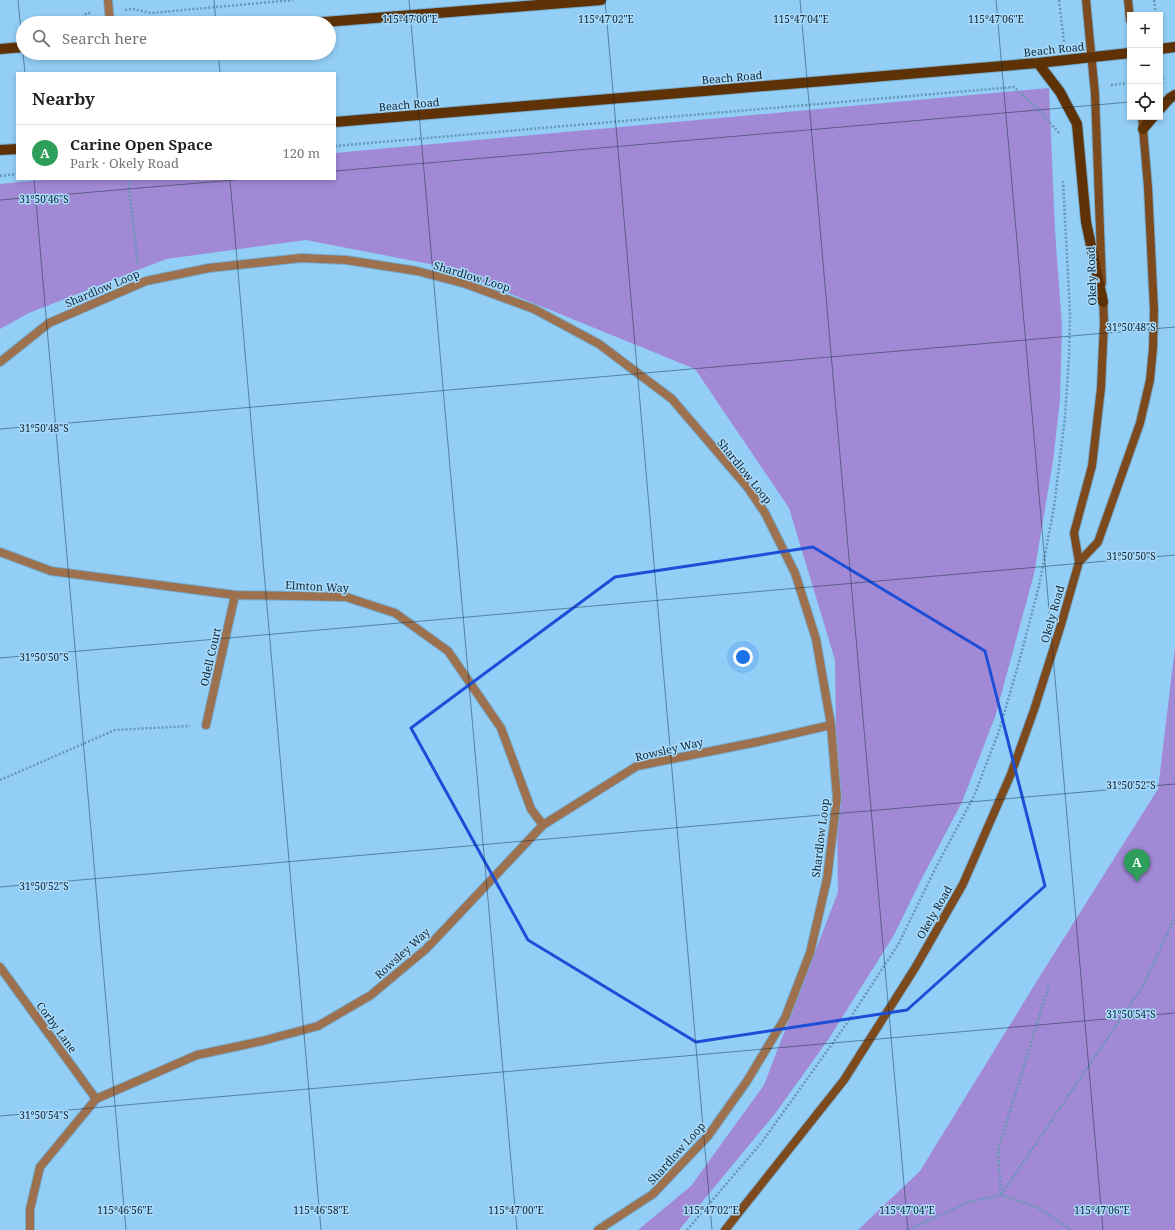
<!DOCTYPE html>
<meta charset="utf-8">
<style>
:root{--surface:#fff;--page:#f6f6f6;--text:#222;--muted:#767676;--line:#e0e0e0;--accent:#854706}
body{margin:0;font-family:"Noto Serif",serif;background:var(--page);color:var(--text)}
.controls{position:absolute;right:12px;top:12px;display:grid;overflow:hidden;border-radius:0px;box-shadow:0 2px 6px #0003}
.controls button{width:36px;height:36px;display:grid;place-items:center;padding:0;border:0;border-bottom:1px solid var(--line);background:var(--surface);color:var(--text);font:20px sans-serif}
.you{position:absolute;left:743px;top:657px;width:14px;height:14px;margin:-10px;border:3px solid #fff;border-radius:50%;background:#1a73e8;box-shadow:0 0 0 6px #1a73e833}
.badge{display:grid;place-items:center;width:26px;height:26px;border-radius:50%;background:var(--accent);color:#fff;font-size:13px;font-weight:700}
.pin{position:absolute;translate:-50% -33px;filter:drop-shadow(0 1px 2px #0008)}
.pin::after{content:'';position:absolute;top:21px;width:14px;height:12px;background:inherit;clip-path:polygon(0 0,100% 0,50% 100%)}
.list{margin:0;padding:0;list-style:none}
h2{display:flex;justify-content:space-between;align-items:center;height:52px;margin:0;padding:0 16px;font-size:17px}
h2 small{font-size:13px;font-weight:400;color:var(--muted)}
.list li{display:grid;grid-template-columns:26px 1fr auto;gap:12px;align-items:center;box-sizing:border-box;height:56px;padding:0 16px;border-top:1px solid var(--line)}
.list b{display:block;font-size:15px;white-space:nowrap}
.list p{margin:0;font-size:13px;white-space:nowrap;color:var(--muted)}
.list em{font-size:13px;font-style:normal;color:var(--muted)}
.icon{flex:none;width:22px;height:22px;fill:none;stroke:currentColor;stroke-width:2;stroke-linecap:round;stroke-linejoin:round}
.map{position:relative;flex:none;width:1175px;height:1230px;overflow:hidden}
.search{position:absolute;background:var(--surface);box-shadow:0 2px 6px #0003;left:16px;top:16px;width:320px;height:44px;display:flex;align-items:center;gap:10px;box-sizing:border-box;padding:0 14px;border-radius:22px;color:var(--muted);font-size:15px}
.panel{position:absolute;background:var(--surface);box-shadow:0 2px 6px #0003;left:16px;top:72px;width:320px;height:108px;border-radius:0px}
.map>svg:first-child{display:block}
.green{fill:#a189d5}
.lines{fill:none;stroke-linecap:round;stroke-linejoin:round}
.minor-casing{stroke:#77accf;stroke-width:10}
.secondary-casing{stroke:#77accf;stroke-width:10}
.primary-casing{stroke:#77accf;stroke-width:12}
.path{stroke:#6697b6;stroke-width:2.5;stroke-dasharray:2 2;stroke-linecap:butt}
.minor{stroke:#9d704e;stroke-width:8}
.secondary{stroke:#7d4a1e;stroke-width:8}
.primary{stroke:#5f3205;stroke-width:10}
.marked{fill:none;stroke:#1d4ed8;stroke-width:3;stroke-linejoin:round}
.ticks{fill:none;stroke:#0d2635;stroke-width:1;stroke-opacity:0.45}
.labels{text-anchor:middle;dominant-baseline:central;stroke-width:3;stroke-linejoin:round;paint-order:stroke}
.street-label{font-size:11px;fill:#0d2635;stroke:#abdafa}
.ticks-label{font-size:10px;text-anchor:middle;fill:#0d2635;stroke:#abdafa;stroke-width:3;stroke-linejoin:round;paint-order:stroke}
</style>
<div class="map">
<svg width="1175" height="1230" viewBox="0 0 1175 1230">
<rect width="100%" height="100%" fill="#92cef6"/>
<path class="green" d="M 1049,88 L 1055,231 L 1062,326 L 1060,400 L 1053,461 L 1034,574 L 995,717 L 962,802 L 921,880 L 894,935 L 828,1040 L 774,1115 L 679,1230 L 638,1230 L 691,1186 L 764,1085 L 838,892 L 835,660 L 789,508 L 695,369 L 445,267 L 306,240 L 166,259 L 29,313 L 0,329 L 0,184 L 52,179 L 335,179 L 335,153 Z
M 1175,647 L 1175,1230 L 858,1230 L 920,1171 L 1040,976 L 1158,789 Z"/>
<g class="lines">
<g class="minor-casing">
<path id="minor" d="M 108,0 L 110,23
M 0,362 L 49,323 L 146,281 L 209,268 L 301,258 L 346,260 L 417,271 L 466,284 L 534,309 L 599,344 L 672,399 L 748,488 L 765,513 L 795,573 L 816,639 L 831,725 L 837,798 L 827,879 L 810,953 L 785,1018 L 747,1081 L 708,1136 L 653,1194 L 598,1230
M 0,552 L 51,571 L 235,595 L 346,597 L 395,613 L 448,651 L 501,728 L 531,809 L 543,825
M 206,725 L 235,595
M 0,967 L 96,1099
M 30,1230 L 30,1209 L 40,1167 L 96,1099 L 197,1055 L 262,1041 L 318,1026 L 371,995 L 426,949 L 543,825 L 637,766 L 757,742 L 831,725"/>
</g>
<g class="secondary-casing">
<path id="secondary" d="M 1086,0 L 1095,94 L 1102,283
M 1128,0 L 1130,20
M 1079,562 L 1098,542 L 1140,423 L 1150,380 L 1153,348 L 1154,310 L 1148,187 L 1142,117
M 725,1230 L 844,1080 L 915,968 L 963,884 L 1011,774 L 1034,710 L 1061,625 L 1079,562 L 1074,533 L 1092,466 L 1101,388 L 1104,323 L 1103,296"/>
</g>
<g class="primary-casing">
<path id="primary" d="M 312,23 L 601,0
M 0,49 L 23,47
M 1160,49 L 1175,47
M 1038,63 L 1060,92 L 1077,124 L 1086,222 L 1103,302
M 1160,109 L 1170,98 L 1175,95
M 335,122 L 1038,63 L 1130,53
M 1143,129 L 1153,117
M 0,150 L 17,149"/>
</g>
<path class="path" d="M 1059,0 L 1064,42
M 1154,0 L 1156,15
M 125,10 L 134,9 L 151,13 L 293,0
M 76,23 L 87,13 L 92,13
M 1161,66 L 1163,82
M 1111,85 L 1130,83
M 335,146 L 1014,87 L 1036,107 L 1060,134
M 0,176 L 17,174
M 128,179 L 138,266
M 0,780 L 115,730 L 190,726
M 1001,1194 L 998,1150 L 1049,985
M 1001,1195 L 1143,986 L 1175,917
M 687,1230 L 762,1142 L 845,1026 L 899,943 L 935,869 L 974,796 L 999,731 L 1019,662 L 1039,586 L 1054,507 L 1065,417 L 1069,357 L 1070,313 L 1063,181
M 908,1230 L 969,1202 L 1001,1195 L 1039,1208 L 1067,1227 L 1070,1230"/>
<use href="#minor" class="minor"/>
<use href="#secondary" class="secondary"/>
<use href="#primary" class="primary"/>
</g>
<path class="marked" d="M 813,547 L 985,651 L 1045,886 L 907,1010 L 696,1042 L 528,940 L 411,728 L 615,577 Z"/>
<path class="ticks" d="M 18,0 L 23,52M 214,0 L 216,23M 409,0 L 517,1230M 605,0 L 712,1230M 800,0 L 908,1230M 996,0 L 1103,1230M 23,53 L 25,73M 218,53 L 220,73M 1160,99 L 1175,98M 335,171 L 1130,102M 34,179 L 126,1230M 230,179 L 321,1230M 0,200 L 245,179M 0,429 L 1175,327M 0,658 L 1175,555M 0,887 L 1175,784M 0,1116 L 1175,1013"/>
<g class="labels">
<g class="street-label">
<text transform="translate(1054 49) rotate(-6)">Beach Road</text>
<text transform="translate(732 77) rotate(-5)">Beach Road</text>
<text transform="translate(409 104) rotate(-5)">Beach Road</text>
<text transform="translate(472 276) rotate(17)">Shardlow Loop</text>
<text transform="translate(1091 276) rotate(-92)">Okely Road</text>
<text transform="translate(102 288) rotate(-23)">Shardlow Loop</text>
<text transform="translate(745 471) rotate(51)">Shardlow Loop</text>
<text transform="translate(317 586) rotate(3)">Elmton Way</text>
<text transform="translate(1052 614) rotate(-74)">Okely Road</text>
<text transform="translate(210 657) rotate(-77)">Odell Court</text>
<text transform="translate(669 749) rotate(-13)">Rowsley Way</text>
<text transform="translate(820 838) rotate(-83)">Shardlow Loop</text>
<text transform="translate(934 912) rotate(-60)">Okely Road</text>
<text transform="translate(402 953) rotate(-42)">Rowsley Way</text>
<text transform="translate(57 1027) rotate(54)">Corby Lane</text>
<text transform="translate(676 1153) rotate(-48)">Shardlow Loop</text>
</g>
</g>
<g class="ticks-label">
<text x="410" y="23">115°47'00"E</text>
<text x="606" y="23">115°47'02"E</text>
<text x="801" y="23">115°47'04"E</text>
<text x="996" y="23">115°47'06"E</text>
<text x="44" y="203">31°50'46"S</text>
<text x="1131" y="331">31°50'48"S</text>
<text x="44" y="432">31°50'48"S</text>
<text x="1131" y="560">31°50'50"S</text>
<text x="44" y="661">31°50'50"S</text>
<text x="1131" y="789">31°50'52"S</text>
<text x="44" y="890">31°50'52"S</text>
<text x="1131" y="1018">31°50'54"S</text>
<text x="44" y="1119">31°50'54"S</text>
<text x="125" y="1214">115°46'56"E</text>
<text x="321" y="1214">115°46'58"E</text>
<text x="516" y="1214">115°47'00"E</text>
<text x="711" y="1214">115°47'02"E</text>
<text x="907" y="1214">115°47'04"E</text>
<text x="1102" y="1214">115°47'06"E</text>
</g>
</svg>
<div class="controls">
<button>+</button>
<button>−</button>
<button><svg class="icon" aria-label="locate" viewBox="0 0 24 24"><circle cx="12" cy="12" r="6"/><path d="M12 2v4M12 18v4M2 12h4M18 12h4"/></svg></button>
</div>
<div class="you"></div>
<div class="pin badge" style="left:1137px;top:882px;background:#2e9e5b">A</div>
<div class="search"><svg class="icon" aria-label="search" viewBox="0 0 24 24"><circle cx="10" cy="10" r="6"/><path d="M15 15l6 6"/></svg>Search here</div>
<section class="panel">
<h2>Nearby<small></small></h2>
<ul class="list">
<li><span class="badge" style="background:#2e9e5b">A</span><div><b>Carine Open Space</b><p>Park · Okely Road</p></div><em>120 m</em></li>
</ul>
</section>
</div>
